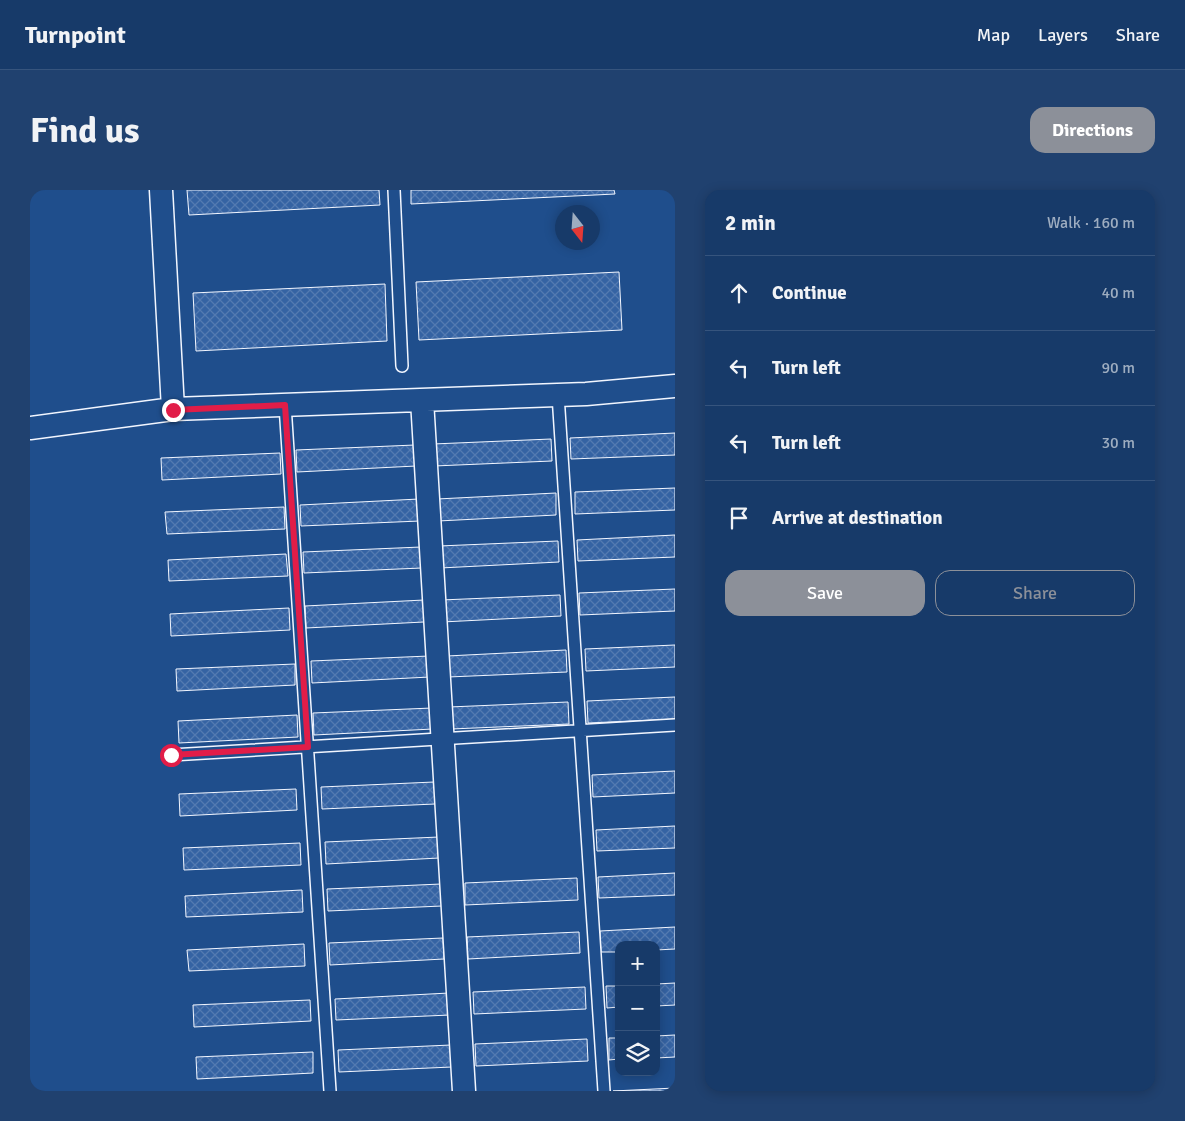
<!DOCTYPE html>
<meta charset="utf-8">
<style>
:root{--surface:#173a69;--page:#20416f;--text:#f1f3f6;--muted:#9eadc0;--line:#36547d;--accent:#8c9099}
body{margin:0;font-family:Signika,sans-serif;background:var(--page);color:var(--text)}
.controls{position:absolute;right:15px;bottom:15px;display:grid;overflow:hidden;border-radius:10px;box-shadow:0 2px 12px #0003}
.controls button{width:45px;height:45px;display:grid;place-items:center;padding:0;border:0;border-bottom:1px solid var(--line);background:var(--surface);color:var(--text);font:25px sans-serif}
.compass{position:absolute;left:525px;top:15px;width:45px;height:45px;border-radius:50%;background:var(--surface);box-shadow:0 2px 12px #0003;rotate:163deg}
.stop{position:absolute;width:15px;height:15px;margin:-11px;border:4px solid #e11d48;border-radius:50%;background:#fff}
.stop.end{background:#e11d48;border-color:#fff;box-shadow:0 1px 5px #0008}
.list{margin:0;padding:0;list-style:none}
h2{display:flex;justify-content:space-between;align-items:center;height:65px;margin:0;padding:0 20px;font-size:21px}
h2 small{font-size:16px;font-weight:400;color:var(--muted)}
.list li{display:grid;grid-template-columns:32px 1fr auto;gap:15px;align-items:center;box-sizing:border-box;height:75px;padding:0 20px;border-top:1px solid var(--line)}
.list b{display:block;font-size:19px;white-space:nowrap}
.list em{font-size:16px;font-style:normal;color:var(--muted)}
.actions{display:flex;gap:10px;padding:15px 20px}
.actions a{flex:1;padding:11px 0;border:1px solid var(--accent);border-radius:15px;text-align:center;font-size:18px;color:var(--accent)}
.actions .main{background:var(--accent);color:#fff}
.icon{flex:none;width:28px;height:28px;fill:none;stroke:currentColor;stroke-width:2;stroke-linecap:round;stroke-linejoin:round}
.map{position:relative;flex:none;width:645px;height:901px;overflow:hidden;border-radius:15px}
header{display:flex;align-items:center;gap:30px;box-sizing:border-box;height:70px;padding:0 25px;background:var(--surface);border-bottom:1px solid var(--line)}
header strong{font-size:24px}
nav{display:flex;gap:28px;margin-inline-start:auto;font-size:18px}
.intro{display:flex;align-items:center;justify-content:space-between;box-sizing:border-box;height:120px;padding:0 30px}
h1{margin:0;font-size:35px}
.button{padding:12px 22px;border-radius:15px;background:var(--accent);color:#fff;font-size:18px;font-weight:700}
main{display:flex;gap:30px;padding:0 30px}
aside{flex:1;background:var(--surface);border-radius:15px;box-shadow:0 2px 12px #0003}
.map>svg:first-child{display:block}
.building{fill:url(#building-cross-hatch);stroke:#f2f6ff}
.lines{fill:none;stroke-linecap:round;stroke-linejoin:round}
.lane-casing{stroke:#f2f6ff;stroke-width:14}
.street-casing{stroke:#f2f6ff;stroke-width:25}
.lane{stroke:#1f4e8c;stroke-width:11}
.street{stroke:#1f4e8c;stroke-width:22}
.route{stroke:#e11d48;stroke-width:6}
</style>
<header>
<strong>Turnpoint</strong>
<nav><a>Map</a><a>Layers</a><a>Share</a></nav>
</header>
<div class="intro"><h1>Find us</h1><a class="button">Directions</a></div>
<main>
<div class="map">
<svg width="645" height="901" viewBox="0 0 645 901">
<defs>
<pattern id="building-cross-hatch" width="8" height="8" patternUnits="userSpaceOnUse" patternTransform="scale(1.25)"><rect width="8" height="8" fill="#3563a3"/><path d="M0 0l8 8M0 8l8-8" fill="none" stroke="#537ab1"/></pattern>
</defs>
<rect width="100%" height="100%" fill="#1f4e8c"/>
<path class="building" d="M 157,0 L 349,0 L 350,15 L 159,25 Z
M 381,0 L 584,0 L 585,4 L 381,14 Z
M 589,82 L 592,140 L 389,150 L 386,92 Z
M 355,94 L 357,151 L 166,161 L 163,103 Z
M 645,243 L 645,265 L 541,269 L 540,248 Z
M 521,249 L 522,271 L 404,276 L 403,254 Z
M 385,255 L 386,276 L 267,282 L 266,260 Z
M 250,263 L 251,284 L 132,290 L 131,268 Z
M 645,298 L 645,320 L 545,324 L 545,302 Z
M 526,303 L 526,325 L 408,331 L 407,309 Z
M 389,309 L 390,331 L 271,336 L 270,315 Z
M 254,317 L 255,339 L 137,344 L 135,322 Z
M 645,345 L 645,367 L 548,371 L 547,350 Z
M 528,351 L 529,372 L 410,378 L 409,356 Z
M 391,357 L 392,378 L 274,383 L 273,362 Z
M 256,364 L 258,386 L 139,391 L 138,370 Z
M 645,399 L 645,421 L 550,425 L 549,403 Z
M 530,405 L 531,426 L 412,432 L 411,410 Z
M 394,410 L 394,432 L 276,438 L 275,416 Z
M 259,418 L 260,440 L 141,446 L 140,424 Z
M 645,455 L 645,477 L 556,481 L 555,459 Z
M 536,460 L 537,482 L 418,487 L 417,466 Z
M 399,466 L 400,487 L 282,493 L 281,471 Z
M 265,474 L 265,495 L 147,501 L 146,479 Z
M 645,507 L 645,529 L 558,533 L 557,511 Z
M 538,512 L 539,534 L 421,539 L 419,517 Z
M 402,518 L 403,539 L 284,545 L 283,523 Z
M 267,525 L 268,547 L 149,553 L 148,531 Z
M 645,581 L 645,603 L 563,607 L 562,585 Z
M 404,592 L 405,614 L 292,619 L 291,597 Z
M 266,599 L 267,620 L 150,626 L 149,604 Z
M 645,636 L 645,658 L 567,661 L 566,640 Z
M 409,647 L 409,668 L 296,674 L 295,652 Z
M 270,653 L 271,675 L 154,680 L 153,658 Z
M 645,683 L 645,705 L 569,708 L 568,687 Z
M 547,688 L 548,710 L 435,715 L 435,693 Z
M 411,694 L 412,716 L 298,721 L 297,699 Z
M 272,700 L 273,722 L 156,727 L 155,706 Z
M 645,737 L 645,759 L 626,760 L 626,755 L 589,755 L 589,762 L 571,762 L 570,741 Z
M 549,742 L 550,763 L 438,769 L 437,747 Z
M 413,748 L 414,769 L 300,775 L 299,753 Z
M 274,754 L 275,776 L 159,781 L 157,760 Z
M 645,793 L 645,815 L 626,816 L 626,794 Z
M 576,796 L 589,796 L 589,817 L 577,818 Z
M 555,797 L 556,819 L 444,824 L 443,802 Z
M 419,803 L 420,825 L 306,830 L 305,809 Z
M 280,810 L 281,831 L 164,837 L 163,815 Z
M 645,845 L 645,867 L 626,868 L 626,846 Z
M 579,848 L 589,848 L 589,869 L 579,870 Z
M 557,849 L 558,871 L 446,876 L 445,854 Z
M 421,855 L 422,877 L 309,882 L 308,860 Z
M 283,862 L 283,883 L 167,889 L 166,867 Z
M 645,898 L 645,901 L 583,901 Z"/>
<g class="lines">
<g class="lane-casing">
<path id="lane" d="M 364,0 L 372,176
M 528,205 L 574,901
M 255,215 L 300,901
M 141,565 L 645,535"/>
</g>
<g class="street-casing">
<path id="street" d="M 131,0 L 143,219
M 392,210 L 434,901
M 0,238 L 143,219 L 556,204 L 645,196"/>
</g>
<use href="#lane" class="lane"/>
<use href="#street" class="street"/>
</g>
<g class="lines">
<path class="route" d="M 141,565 L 278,557 L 255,215 L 143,220"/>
</g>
</svg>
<div class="controls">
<button>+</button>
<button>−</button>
<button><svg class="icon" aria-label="layers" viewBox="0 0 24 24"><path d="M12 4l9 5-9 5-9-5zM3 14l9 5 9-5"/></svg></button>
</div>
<svg class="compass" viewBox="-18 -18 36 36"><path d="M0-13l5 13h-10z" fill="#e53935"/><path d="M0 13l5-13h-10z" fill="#9eadc0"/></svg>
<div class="stop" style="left:141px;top:565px"></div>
<div class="stop end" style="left:143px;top:220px"></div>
</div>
<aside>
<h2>2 min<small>Walk · 160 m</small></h2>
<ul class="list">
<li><svg class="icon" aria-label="ahead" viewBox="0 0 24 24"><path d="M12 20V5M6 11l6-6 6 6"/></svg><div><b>Continue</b></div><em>40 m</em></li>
<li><svg class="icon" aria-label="left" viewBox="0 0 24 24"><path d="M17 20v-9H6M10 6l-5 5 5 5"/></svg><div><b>Turn left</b></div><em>90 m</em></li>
<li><svg class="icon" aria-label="left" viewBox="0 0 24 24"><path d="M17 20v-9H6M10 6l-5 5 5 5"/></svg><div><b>Turn left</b></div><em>30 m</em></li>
<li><svg class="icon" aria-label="arrive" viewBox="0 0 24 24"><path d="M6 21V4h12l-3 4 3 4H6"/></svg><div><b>Arrive at destination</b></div></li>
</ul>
<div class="actions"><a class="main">Save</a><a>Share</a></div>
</aside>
</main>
